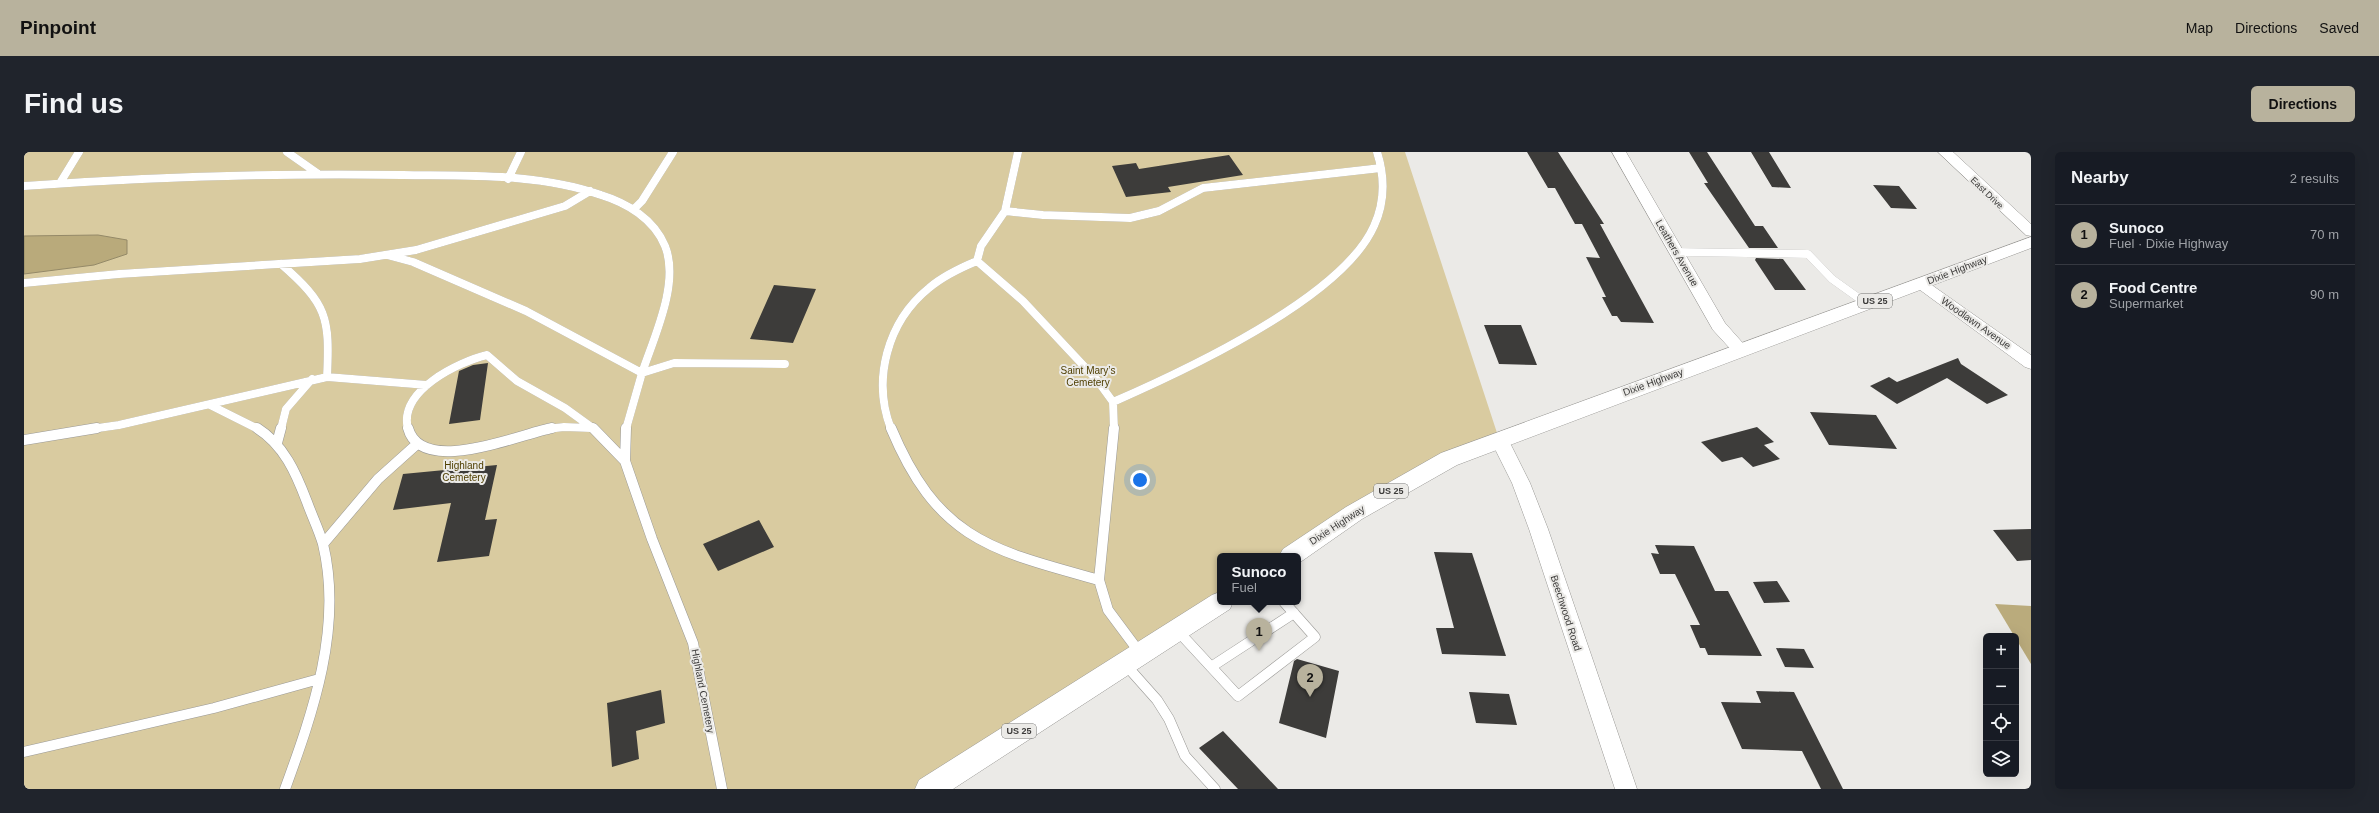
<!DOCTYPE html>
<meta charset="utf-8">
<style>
:root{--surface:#171b24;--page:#20242c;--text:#f1f3f6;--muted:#9ea1a6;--line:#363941;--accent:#b8b29d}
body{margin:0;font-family:Helvetica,sans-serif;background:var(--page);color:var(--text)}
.controls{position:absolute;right:12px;bottom:12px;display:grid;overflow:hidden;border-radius:6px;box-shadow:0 4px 16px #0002}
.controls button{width:36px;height:36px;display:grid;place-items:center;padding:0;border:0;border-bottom:1px solid var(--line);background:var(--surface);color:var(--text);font:20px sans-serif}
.you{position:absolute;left:1116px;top:328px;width:14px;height:14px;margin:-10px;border:3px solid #fff;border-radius:50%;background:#1a73e8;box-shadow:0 0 0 6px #1a73e833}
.badge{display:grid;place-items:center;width:26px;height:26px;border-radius:50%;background:var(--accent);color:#111;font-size:13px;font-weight:700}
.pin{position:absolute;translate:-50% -33px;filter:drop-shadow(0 1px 2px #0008)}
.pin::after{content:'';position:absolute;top:21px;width:14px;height:12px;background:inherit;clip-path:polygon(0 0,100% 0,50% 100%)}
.popup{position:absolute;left:1193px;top:401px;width:84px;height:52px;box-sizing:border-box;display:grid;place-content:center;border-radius:6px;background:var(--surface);filter:drop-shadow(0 1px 3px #0005);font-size:13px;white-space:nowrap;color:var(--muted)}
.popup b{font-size:15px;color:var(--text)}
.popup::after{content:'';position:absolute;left:50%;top:100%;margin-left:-8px;border:8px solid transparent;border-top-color:var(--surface)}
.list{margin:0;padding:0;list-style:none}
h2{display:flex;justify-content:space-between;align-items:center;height:52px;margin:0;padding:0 16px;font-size:17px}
h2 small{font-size:13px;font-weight:400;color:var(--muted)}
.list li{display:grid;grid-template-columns:26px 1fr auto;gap:12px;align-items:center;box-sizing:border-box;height:60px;padding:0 16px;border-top:1px solid var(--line)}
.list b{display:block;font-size:15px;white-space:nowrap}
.list p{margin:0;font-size:13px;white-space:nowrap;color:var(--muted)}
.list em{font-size:13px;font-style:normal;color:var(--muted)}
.icon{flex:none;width:22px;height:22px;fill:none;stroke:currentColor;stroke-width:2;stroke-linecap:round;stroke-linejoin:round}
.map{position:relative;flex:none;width:2007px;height:637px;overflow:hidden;border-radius:6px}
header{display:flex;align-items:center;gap:24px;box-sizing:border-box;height:56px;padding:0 20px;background:var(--accent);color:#111}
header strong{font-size:19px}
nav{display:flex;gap:22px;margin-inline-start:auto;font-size:14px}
.intro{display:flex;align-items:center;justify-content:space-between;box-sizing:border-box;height:96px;padding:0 24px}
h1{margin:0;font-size:28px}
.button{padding:10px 18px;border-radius:6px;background:var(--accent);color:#111;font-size:14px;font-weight:700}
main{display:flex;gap:24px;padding:0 24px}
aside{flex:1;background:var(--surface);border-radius:6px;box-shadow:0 4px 16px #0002}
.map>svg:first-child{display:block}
.green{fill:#d9cba0}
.forest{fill:#baab7c}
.water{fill:#b9aa7b;stroke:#948968}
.building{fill:#3d3c3a}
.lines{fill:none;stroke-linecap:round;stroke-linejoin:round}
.lane-far1-casing{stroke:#999895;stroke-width:8}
.lane-casing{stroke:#999895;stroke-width:11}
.street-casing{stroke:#999895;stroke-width:1}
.primary-casing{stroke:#999895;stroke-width:1}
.lane-far1{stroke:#fff;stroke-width:8}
.lane{stroke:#fff;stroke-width:10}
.street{fill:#fff;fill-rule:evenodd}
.primary{fill:#fff;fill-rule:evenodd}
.labels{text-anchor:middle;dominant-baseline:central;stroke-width:4;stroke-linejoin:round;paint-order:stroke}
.far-street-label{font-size:9px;fill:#3c3b3a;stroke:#ebeae7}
.shield{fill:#ebeae7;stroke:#70706e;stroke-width:1}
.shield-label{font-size:9px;font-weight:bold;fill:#3c3b3a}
.street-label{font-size:10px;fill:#3c3b3a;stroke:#ebeae7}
.park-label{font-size:10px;fill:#4e3e00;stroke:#ebeae7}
</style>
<header>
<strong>Pinpoint</strong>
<nav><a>Map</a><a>Directions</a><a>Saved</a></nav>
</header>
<div class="intro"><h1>Find us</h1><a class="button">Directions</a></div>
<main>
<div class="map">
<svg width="2007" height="637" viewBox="0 0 2007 637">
<rect width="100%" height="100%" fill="#ebeae7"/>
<path class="green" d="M 0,0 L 1381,0 L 1475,287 L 1267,404 L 1196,404 L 1196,450 L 905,637 L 0,637 Z"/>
<path class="forest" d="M 1971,452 L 2007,454 L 2007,512 Z"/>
<path class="water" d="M 74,83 L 103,88 L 103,102 L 70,113 L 0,122 L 0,84 Z"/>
<path class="building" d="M 1503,0 L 1534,0 L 1580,72 L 1576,72 L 1630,171 L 1597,170 L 1593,164 L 1588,164 L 1578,145 L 1582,145 L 1562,105 L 1576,106 L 1558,72 L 1551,72 L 1531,36 L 1524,36 Z
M 1665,0 L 1683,0 L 1731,74 L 1739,74 L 1754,96 L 1725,96 L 1680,31 L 1684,31 Z
M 1727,0 L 1745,0 L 1767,36 L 1748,35 Z
M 1205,3 L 1219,23 L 1144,35 L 1147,40 L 1102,45 L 1088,14 L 1112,11 L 1115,17 Z
M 1849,33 L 1875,34 L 1893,57 L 1867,56 Z
M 1732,106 L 1759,107 L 1782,138 L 1751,138 L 1731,108 Z
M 750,133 L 792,137 L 769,191 L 726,187 Z
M 1460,173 L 1497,173 L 1513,213 L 1475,212 Z
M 1934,206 L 1937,212 L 1984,243 L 1963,252 L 1923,226 L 1873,252 L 1846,234 L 1865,225 L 1873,230 Z
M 464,211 L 456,268 L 425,272 L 435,219 L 449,213 Z
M 1786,260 L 1852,263 L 1873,297 L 1805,293 Z
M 1733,275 L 1750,290 L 1740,293 L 1756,307 L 1729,315 L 1718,305 L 1698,310 L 1677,290 Z
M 473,313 L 461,368 L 473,367 L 465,404 L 413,410 L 427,351 L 369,358 L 379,322 Z
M 735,368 L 750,395 L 694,419 L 679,392 Z
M 2007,377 L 2007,408 L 1993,409 L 1969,378 Z
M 1631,393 L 1670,394 L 1691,439 L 1704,439 L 1738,504 L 1684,503 L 1681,496 L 1676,496 L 1666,473 L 1676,473 L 1651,422 L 1636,422 L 1627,401 L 1635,402 Z
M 1410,400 L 1448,401 L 1482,504 L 1418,502 L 1412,476 L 1430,476 Z
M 1753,429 L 1766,450 L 1740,451 L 1729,430 Z
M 1752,496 L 1780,497 L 1790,516 L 1761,515 Z
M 1273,507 L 1315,519 L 1302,586 L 1255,571 L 1270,509 Z
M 637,538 L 641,571 L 612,579 L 615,607 L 588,615 L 583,551 Z
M 1732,539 L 1770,540 L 1819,637 L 1797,637 L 1778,599 L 1718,597 L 1697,550 L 1737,551 Z
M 1445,540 L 1485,542 L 1493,573 L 1452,571 Z
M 1199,579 L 1254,637 L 1214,637 L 1175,596 Z"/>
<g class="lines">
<g class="lane-far1-casing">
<path id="lane-far1" d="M 263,0 L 293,21
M 994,0 L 981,59 L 957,94 L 953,109 L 999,149 L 1073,228 L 1089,250 L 1090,277
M 484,27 L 497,0
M 36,31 L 55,0
M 0,34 C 126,25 253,21 379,23 C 445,24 515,21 577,43 C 603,51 630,67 641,94 C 656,131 630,185 618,221
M 610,57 L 618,49 L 649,0
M 981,59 L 1019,63 L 1106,66 L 1135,59 L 1179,36 L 1357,16
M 1652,100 L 1784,102 L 1808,127 L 1843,152
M 363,103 L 389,110 L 502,159 L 618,221 L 602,277
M 257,112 C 303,152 306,165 303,225
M 0,131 L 95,122 L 336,107 L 392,98 L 541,54 L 566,39
M 618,221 L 650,211 L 761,212
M 1089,250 C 1160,219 1318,146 1350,74 C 1361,50 1361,25 1353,0
M 186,253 L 234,277
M 67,277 L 95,273 L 303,225 L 403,233
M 257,277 L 262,257 L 288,227
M 384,277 C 374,239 434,210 463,203 L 493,229 L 541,256 L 570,277
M 523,277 L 540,275 L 567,276
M 867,277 C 848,228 863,170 905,136 C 919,124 936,116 953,109"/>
</g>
<g class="lane-casing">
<path id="lane" d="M 233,276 C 260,293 272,321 283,350 C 288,364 295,378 299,392 C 319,475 289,560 261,637
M 384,276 C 397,325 496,282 528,276
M 569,276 L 601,309
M 602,276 L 601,309 L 628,387 L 669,491 L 698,637
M 867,276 C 914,388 967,398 1075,428
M 1090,276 L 1075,428 L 1084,458 L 1116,501
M 0,288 L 73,276
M 253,291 L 257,276
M 299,392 L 354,327 L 393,292
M 1153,478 L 1214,544 L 1291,485 L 1260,450
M 1101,512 L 1133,548 L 1145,567 L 1161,604 L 1191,637
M 1187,515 L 1270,461
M 0,600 L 190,556 L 295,527"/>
</g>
<g class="street-casing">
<path id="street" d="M 1588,0 L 1602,0 L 1701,171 L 1725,198 L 1723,202 L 1711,202 L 1689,178 Z
M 1914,0 L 1929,0 L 2007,72 L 2007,84 L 2002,83 Z
M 1897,127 L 1902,129 L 2007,203 L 2007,217 L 2001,215 L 1892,135 L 1889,132 L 1892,129 Z
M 1475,281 L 1481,283 L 1484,287 L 1506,331 L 1524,377 L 1613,637 L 1591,637 L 1505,377 L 1488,331 L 1466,287 L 1469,283 Z"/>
</g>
<g class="primary-casing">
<path id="primary" d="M 2007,85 L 2007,96 L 1433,313 L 1338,367 L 1275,411 L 1274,404 L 1255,404 L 1259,397 L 1322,355 L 1417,301 Z
M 1196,440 L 1196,450 L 1209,450 L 1206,457 L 929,637 L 891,637 L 895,628 L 1188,443 Z"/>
</g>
<use href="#lane-far1" class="lane-far1"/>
<use href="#lane" class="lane"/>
<use href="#street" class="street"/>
<use href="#primary" class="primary"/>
</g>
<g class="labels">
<g class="far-street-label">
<text transform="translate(1963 41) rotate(44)">East Drive</text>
</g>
<g class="shield">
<rect x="1834" y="142" width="34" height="14" rx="3"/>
<rect x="1350" y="332" width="34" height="14" rx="3"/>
<rect x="978" y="572" width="34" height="14" rx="3"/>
</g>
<g class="shield-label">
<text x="1851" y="149">US 25</text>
<text x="1367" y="339">US 25</text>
<text x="995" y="579">US 25</text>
</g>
<g class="street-label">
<text transform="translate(1653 101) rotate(60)">Leathers Avenue</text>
<text transform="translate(1933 118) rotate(-21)">Dixie Highway</text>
<text transform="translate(1952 171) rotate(35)">Woodlawn Avenue</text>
<text transform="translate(1629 230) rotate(-20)">Dixie Highway</text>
<text transform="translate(1313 373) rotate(-33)">Dixie Highway</text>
<text transform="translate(1542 461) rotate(72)">Beechwood Road</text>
<text transform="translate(679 539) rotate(79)">Highland Cemetery</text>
</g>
<g class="park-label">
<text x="1064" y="218">Saint Mary’s<tspan x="1064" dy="12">Cemetery</tspan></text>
<text x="440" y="313">Highland<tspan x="440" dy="12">Cemetery</tspan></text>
</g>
</g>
</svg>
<div class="controls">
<button>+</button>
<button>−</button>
<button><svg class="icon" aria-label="locate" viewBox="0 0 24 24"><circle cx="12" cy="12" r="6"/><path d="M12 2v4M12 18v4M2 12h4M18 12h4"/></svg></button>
<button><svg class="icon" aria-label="layers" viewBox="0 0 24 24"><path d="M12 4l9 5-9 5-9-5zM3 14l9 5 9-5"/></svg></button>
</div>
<div class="you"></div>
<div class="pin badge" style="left:1235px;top:499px">1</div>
<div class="popup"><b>Sunoco</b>Fuel</div>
<div class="pin badge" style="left:1286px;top:545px">2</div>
</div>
<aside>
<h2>Nearby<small>2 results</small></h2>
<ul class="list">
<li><span class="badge">1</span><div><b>Sunoco</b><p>Fuel · Dixie Highway</p></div><em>70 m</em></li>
<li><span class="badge">2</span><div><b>Food Centre</b><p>Supermarket</p></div><em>90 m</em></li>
</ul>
</aside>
</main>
